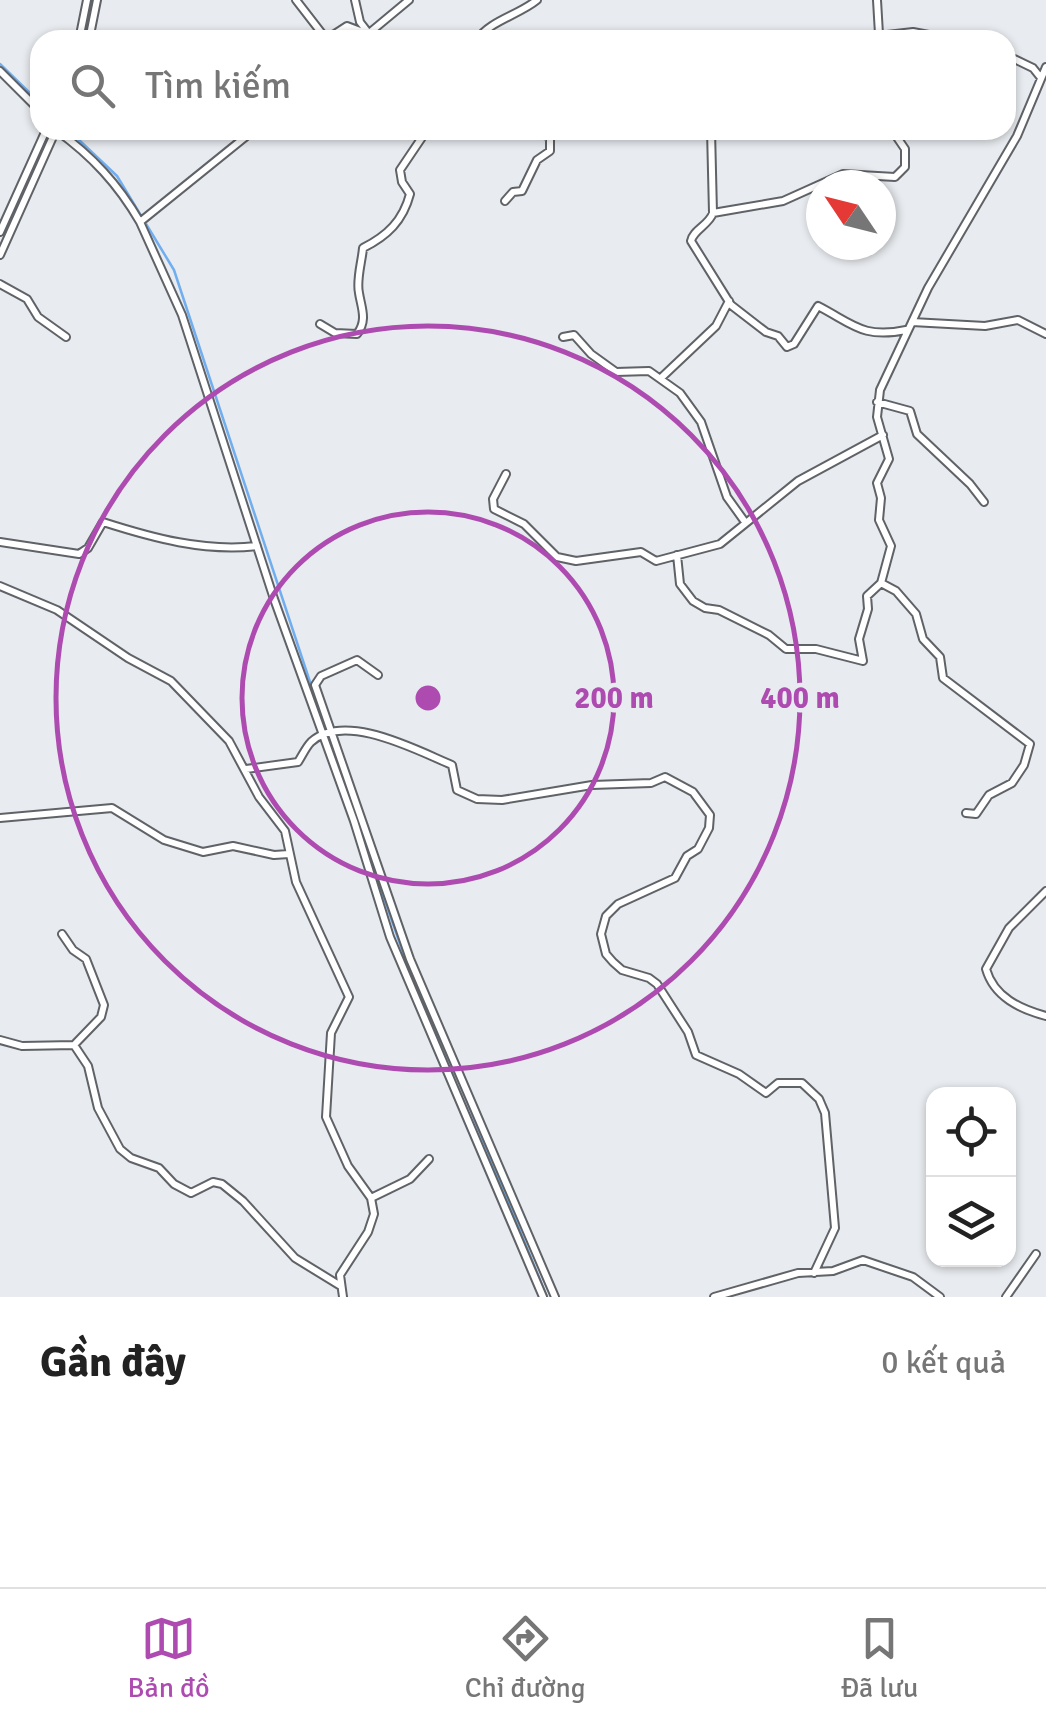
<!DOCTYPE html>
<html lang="vi">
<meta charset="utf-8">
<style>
:root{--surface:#fff;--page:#f2f2f2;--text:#222;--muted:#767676;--line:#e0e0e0;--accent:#ae4bb1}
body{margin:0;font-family:Signika,sans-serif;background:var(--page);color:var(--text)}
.controls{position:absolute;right:30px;bottom:30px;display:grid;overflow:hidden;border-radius:20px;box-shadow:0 2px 8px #0004}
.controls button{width:90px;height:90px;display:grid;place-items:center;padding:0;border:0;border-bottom:2px solid var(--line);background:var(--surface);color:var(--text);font:50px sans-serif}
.compass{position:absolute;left:806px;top:170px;width:90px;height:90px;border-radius:50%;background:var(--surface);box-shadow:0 2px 8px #0004;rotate:305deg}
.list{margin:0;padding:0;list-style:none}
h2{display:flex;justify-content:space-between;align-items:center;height:130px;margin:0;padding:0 40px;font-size:42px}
h2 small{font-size:32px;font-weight:400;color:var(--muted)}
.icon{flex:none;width:55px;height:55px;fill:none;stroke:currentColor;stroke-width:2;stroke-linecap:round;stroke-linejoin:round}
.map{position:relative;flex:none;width:1046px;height:1297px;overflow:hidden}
.search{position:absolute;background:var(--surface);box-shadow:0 2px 8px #0004;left:30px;right:30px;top:30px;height:110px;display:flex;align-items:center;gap:25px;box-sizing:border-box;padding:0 35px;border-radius:30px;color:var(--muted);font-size:38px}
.sheet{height:290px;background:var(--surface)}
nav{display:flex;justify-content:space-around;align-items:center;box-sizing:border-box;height:140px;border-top:2px solid var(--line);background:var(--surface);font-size:28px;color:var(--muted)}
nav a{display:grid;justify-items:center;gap:5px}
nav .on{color:var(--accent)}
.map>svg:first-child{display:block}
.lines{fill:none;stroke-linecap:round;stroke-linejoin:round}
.stream{stroke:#70aeef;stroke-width:2.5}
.minor-casing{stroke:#5f6266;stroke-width:10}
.minor{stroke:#fff;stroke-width:6}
.ring{fill:none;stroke:#ae4bb1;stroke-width:5}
.centre{fill:#ae4bb1;stroke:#e8ebef;stroke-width:5}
.ring-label{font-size:30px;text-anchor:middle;font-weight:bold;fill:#ae4bb1;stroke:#e8ebef;stroke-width:9;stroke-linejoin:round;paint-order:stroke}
</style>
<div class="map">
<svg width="1046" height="1297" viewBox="0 0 1046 1297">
<rect width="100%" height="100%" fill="#e8ebef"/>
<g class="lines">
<path class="stream" d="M 0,64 L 33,96
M 79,140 L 117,176 L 174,270 L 345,788
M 360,829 L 408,967 L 460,1084 L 547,1297"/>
<g class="minor-casing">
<path id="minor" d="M 296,0 L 327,40
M 355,0 L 360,22 L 374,40
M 877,0 L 879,34
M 327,39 L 347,26 L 368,34 L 409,0
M 79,40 L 87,0
M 89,40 L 97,0
M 477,40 C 489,21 519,15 537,0
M 844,40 L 913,32 L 955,40
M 1006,55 L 1033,68 L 1041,78
M 0,71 L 40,111
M 711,130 L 713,213 C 709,225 693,230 691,241 L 731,305 L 766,332 L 778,336 L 787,347 L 794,344 L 818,306 C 853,324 863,339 906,330
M 505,201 L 513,192 L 522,191 L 537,160 L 550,151 L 550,137 L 532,130
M 713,213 L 783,201 L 843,174 L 895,177 L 905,167 L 905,149 L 892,130
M 140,222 L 182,315 L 274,599 L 354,821 L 390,937 L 543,1297
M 0,232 L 46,130
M 0,255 L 56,130 C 92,156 118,184 140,222 L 254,130
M 0,284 L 27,299 L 38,317 L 66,337
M 912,322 L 985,326 L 1018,320 L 1046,334
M 320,324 L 335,333 L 357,334 C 368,320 361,307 359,293 C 356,280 362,261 363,248 C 387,236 403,221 410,194 L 402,182 L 400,170 L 427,130
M 563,337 L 574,335 L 591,354 L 616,372 L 649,371 L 680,393 L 701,422 L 727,497 L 745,522
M 661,378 L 716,326 L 729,301
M 877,402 L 910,411 L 917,434 L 970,484 L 984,502
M 506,474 L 493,499 L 494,509 L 524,524 L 557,557 L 576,561 L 641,552 L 656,561 L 720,544 L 798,481 L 883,435
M 0,542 L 79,554 L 88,548 L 103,522 C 153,538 204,552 257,546
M 677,555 L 680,584 L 693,601 L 705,608 L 719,610 L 769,635 L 786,649 L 816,649 L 863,661 L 859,639 L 868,609 L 867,596 L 881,583 L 891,546 L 879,520 L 881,498 L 877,483 L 889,459 L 877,417 L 880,390 L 928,288 L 1017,136 L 1046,67
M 881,583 L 896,591 L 916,614 L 923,639 L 940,657 L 943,678 L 1030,744 L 1024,765 L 1012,783 L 989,795 L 976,814 L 966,813
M 0,586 L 57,610 L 128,658 L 171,681 L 229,741 L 259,797 L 285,831 L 296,882 L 349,997 L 331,1033 L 326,1117 L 348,1166 L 371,1198 L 374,1214 L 368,1232 L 340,1275 L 343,1297
M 378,675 L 357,660 L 321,676 L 315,685 L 410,959 L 555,1297
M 246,769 L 298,762 C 302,756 306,747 311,742 C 345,711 418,751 452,765 L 457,790 L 477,799 L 502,800 L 592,785 L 651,783 L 665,777 L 693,792 L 710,815 L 709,828 L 698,849 L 687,856 L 675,878 L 618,904 L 606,916 L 601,934 L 606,954 L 613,962 L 622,970 L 649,978 L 657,984 L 688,1032 L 696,1055 L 739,1074 L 766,1093 L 778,1083 L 802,1083 L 819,1099 L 825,1113 L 835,1228 L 814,1273
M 0,818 L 112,808 L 164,840 L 203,852 L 233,846 L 274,855 L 289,854
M 1046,891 L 1009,928 L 986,969 C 994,997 1020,1009 1046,1016
M 0,1040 L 22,1046 L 74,1045 L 101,1017 L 104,1005 L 86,959 L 73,950 L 62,934
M 74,1045 L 88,1066 L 98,1108 L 120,1149 L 131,1158 L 159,1168 L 174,1184 L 191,1193 L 213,1182 L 222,1184 L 243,1201 L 295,1258 L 339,1285
M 371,1198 L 410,1179 L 429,1159
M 714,1297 L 798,1273 L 833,1271 L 863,1260 L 913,1277 L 940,1297
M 1006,1297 L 1036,1254"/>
</g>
<use href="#minor" class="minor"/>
</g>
<g class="ring">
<circle cx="428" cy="698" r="186"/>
<circle cx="428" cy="698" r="372"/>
</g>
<circle cx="428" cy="698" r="15" class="centre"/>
<g class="ring-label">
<text x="614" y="708">200 m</text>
<text x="800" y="708">400 m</text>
</g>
</svg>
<div class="controls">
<button><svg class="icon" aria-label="locate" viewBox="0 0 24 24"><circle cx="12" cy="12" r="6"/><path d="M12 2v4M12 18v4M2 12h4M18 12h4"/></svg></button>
<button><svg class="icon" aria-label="layers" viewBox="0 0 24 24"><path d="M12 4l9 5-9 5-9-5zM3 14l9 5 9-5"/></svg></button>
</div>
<svg class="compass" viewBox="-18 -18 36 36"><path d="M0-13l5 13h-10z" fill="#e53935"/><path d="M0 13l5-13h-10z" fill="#767676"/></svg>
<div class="search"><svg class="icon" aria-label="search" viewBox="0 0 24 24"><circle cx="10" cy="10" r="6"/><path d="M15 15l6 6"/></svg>Tìm kiếm</div>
</div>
<section class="sheet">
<h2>Gần đây<small>0 kết quả</small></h2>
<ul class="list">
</ul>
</section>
<nav>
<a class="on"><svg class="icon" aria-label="map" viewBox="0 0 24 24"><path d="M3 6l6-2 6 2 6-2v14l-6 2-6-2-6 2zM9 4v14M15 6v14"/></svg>Bản đồ</a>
<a><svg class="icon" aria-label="directions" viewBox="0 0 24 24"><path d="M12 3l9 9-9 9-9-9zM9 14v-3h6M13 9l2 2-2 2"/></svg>Chỉ đường</a>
<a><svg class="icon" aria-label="saved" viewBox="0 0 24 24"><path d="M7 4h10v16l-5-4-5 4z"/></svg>Đã lưu</a>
</nav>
